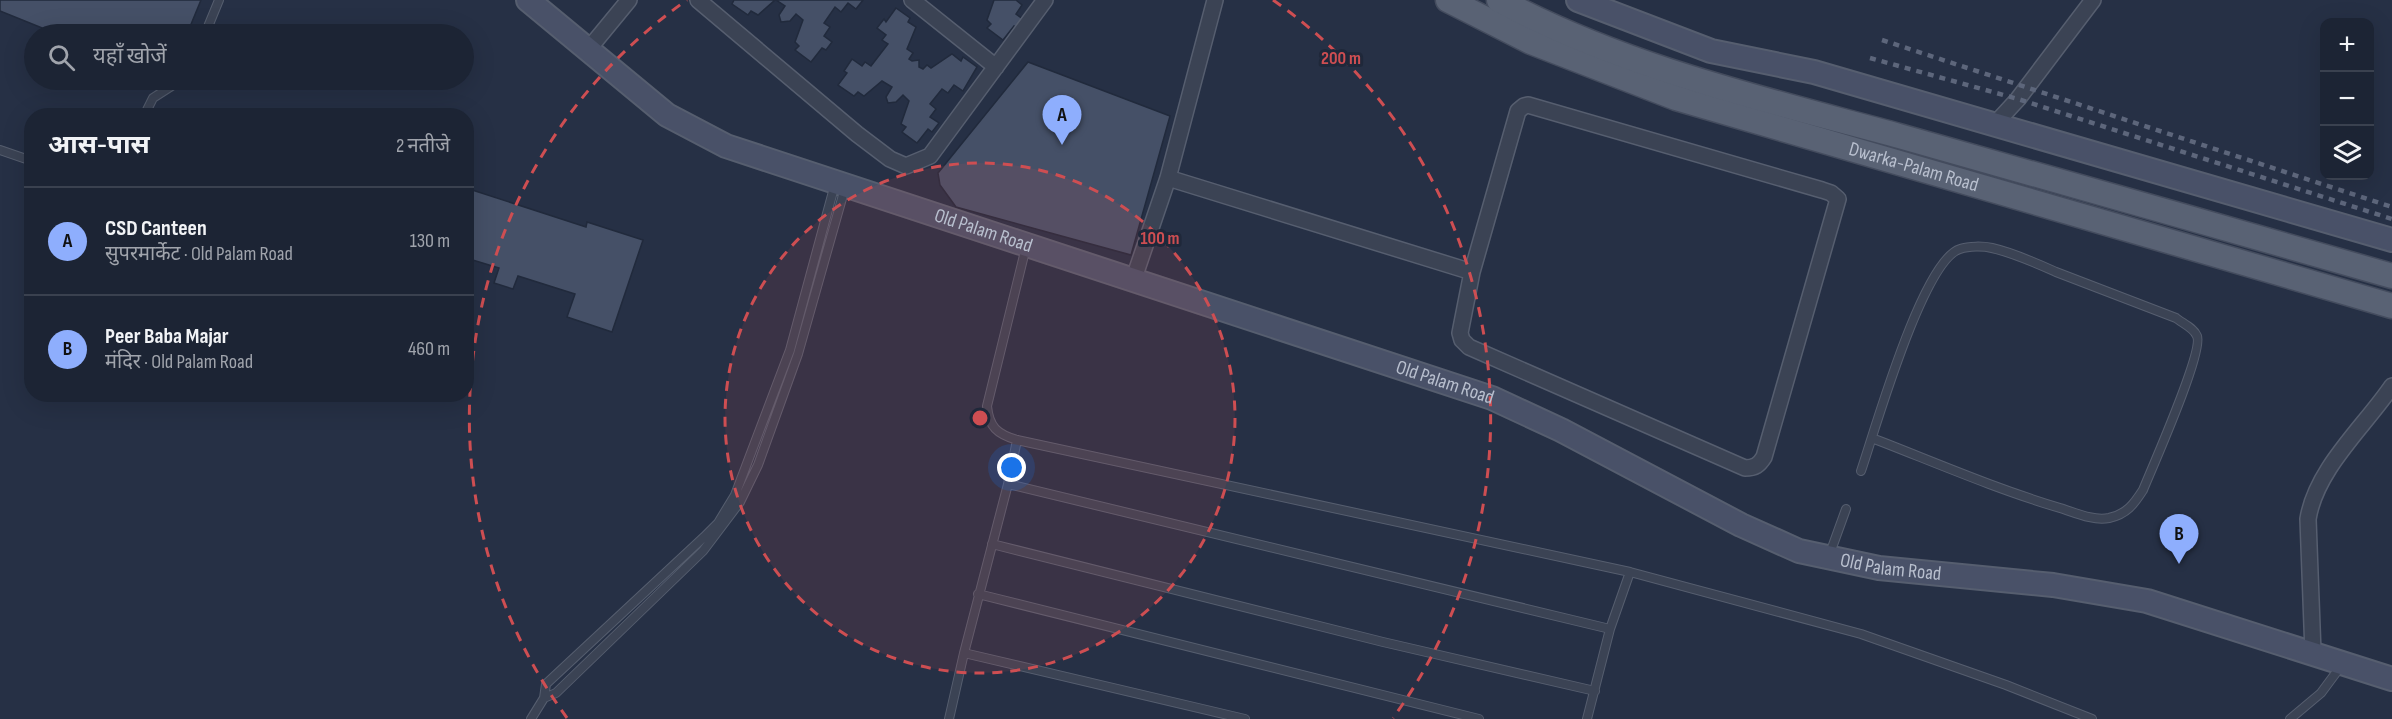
<!DOCTYPE html>
<html lang="hi">
<meta charset="utf-8">
<style>
:root{--surface:#1c2434;--page:#293040;--text:#f1f3f6;--muted:#a0a4ac;--line:#3a414f;--accent:#8eaefd}
body{margin:0;font-family:"Sofia Sans Condensed","Noto Sans Devanagari",sans-serif;background:var(--page);color:var(--text)}
.controls{position:absolute;right:18px;top:18px;display:grid;overflow:hidden;border-radius:12px;box-shadow:0 6px 24px #0002}
.controls button{width:54px;height:54px;display:grid;place-items:center;padding:0;border:0;border-bottom:2px solid var(--line);background:var(--surface);color:var(--text);font:30px sans-serif}
.you{position:absolute;left:1012px;top:468px;width:21px;height:21px;margin:-15px;border:4px solid #fff;border-radius:50%;background:#1a73e8;box-shadow:0 0 0 9px #1a73e833}
.badge{display:grid;place-items:center;width:39px;height:39px;border-radius:50%;background:var(--accent);color:#111;font-size:20px;font-weight:700}
.pin{position:absolute;translate:-50% -50px;filter:drop-shadow(0 2px 3px #0008)}
.pin::after{content:'';position:absolute;top:32px;width:21px;height:18px;background:inherit;clip-path:polygon(0 0,100% 0,50% 100%)}
.list{margin:0;padding:0;list-style:none}
h2{display:flex;justify-content:space-between;align-items:center;height:78px;margin:0;padding:0 24px;font-size:26px}
h2 small{font-size:20px;font-weight:400;color:var(--muted)}
.list li{display:grid;grid-template-columns:39px 1fr auto;gap:18px;align-items:center;box-sizing:border-box;height:108px;padding:0 24px;border-top:2px solid var(--line)}
.list b{display:block;font-size:22px;white-space:nowrap}
.list p{margin:0;font-size:20px;white-space:nowrap;color:var(--muted)}
.list em{font-size:20px;font-style:normal;color:var(--muted)}
.icon{flex:none;width:33px;height:33px;fill:none;stroke:currentColor;stroke-width:2;stroke-linecap:round;stroke-linejoin:round}
.map{position:relative;flex:none;width:2392px;height:719px;overflow:hidden}
.search{position:absolute;background:var(--surface);box-shadow:0 6px 24px #0002;left:24px;top:24px;width:450px;height:66px;display:flex;align-items:center;gap:15px;box-sizing:border-box;padding:0 21px;border-radius:33px;color:var(--muted);font-size:22px}
.panel{position:absolute;background:var(--surface);box-shadow:0 6px 24px #0002;left:24px;top:108px;width:450px;height:294px;border-radius:24px}
.map>svg:first-child{display:block}
.building{fill:#455067;stroke:#212a3c;stroke-width:1.5}
.lines{fill:none;stroke-linecap:round;stroke-linejoin:round}
.lane-casing{stroke:#565e6f;stroke-width:10}
.street-casing{stroke:#565e6f;stroke-width:18}
.secondary-casing{stroke:#565e6f;stroke-width:26}
.primary-casing{stroke:#444c5e;stroke-width:27}
.lane{stroke:#3b4354;stroke-width:8}
.street{stroke:#3b4354;stroke-width:15}
.secondary{stroke:#495168;stroke-width:22}
.primary{stroke:#596274;stroke-width:24}
.rail{stroke:#5d667b;stroke-width:4.5;stroke-dasharray:6 6;stroke-linecap:butt}
.ring{fill:none;stroke:#ce4e52;stroke-width:3;stroke-dasharray:10 8}
.labels{text-anchor:middle;dominant-baseline:central;stroke-width:6;stroke-linejoin:round;paint-order:stroke}
.street-label{font-size:20px;fill:#b8bfce;stroke:#1f283a}
.centre{fill:#ce4e52;stroke:#1f283a;stroke-width:3}
.ring-label{font-size:18px;text-anchor:middle;font-weight:bold;fill:#ce4e52;stroke:#1f283a;stroke-width:6;stroke-linejoin:round;paint-order:stroke}
</style>
<div class="map">
<svg width="2392" height="719" viewBox="0 0 2392 719">
<rect width="100%" height="100%" fill="#263045"/>
<path class="building" d="M 0,0 L 201,0 L 187,34 L 57,34 L 0,11 Z
M 734,0 L 775,0 L 758,15 L 751,11 L 748,15 L 732,4 Z
M 776,0 L 863,0 L 856,9 L 848,3 L 841,12 L 835,7 L 824,23 L 830,27 L 824,36 L 832,42 L 826,50 L 822,48 L 811,62 L 795,50 L 799,46 L 795,42 L 803,20 L 796,14 L 790,21 L 781,22 L 779,15 L 785,6 Z
M 994,0 L 1016,0 L 1022,5 L 1016,14 L 1024,20 L 1018,28 L 1014,26 L 1003,40 L 987,28 L 991,24 L 987,20 Z
M 896,8 L 910,18 L 908,22 L 916,27 L 907,49 L 913,53 L 909,59 L 912,61 L 919,60 L 919,67 L 923,69 L 927,65 L 931,68 L 952,54 L 961,61 L 963,57 L 977,67 L 963,91 L 954,85 L 948,93 L 942,89 L 930,104 L 936,109 L 930,117 L 939,123 L 932,132 L 928,129 L 917,143 L 902,132 L 906,127 L 901,124 L 909,101 L 903,95 L 896,102 L 888,103 L 886,97 L 892,87 L 882,81 L 864,96 L 858,92 L 854,96 L 838,85 L 847,73 L 844,71 L 852,59 L 862,66 L 865,62 L 871,66 L 888,44 L 882,40 L 886,35 L 877,28 L 884,19 L 886,22 Z
M 1028,62 L 1170,116 L 1131,255 L 956,207 L 940,185 L 938,173 Z
M 466,188 L 586,227 L 587,222 L 643,240 L 612,332 L 567,317 L 575,294 L 518,276 L 513,289 L 494,283 L 499,268 L 466,258 Z"/>
<g class="lines">
<g class="lane-casing">
<path id="lane" d="M 205,34 L 219,0
M 144,116 L 153,98 L 181,80
M 0,150 L 32,161
M 1026,247 L 987,406 C 989,427 997,434 1017,440 L 1630,572 L 1610,629 L 1587,719
M 1017,440 L 1008,484 L 964,653 L 1245,719
M 1861,471 C 1875,430 1923,260 1960,249 C 1969,246 1983,246 1992,248 C 2014,253 2036,263 2056,272 C 2096,287 2136,303 2176,318 C 2182,323 2194,328 2197,336 C 2204,351 2152,468 2143,490 C 2134,504 2127,514 2109,518 C 2093,521 2076,513 2060,508 C 1996,489 1934,462 1872,438
M 1008,484 L 1610,629
M 992,544 L 1383,642 L 1595,691
M 1829,556 L 1846,509
M 1630,572 L 1861,634 L 2006,685 L 2092,719
M 978,594 L 1479,719
M 544,698 L 556,693 L 703,551 L 740,502 L 758,465 L 798,354 L 845,188
M 531,719 L 544,698 L 546,684 L 704,537 L 718,523 L 735,495 L 790,350 L 835,184
M 949,719 L 964,653
M 2290,719 L 2321,693 L 2341,666"/>
</g>
<g class="street-casing">
<path id="street" d="M 698,0 L 857,134 L 890,159 L 906,166 L 930,156 L 1045,0
M 912,0 L 996,67
M 587,51 L 629,0
M 1995,124 L 2018,99 L 2093,0
M 1168,178 L 1472,272 L 1518,111 L 1524,106 L 1528,105 L 1822,190 L 1831,193 L 1838,199 L 1764,457 C 1759,465 1755,468 1745,468 L 1469,347 L 1462,340 L 1460,333 L 1472,272
M 1133,281 L 1168,178 L 1215,0
M 2313,653 L 2308,519 C 2316,469 2364,427 2392,386"/>
</g>
<g class="secondary-casing">
<g id="secondary">
<path id="s1" d="M 528,0 L 667,115 L 726,146 L 1492,398 L 1561,430 L 1741,525 L 1799,551 L 1879,568 L 2053,585 L 2147,601 L 2392,679"/>
<path d="M 1578,0 L 1711,51 L 1814,72 L 2392,240"/>
</g>
</g>
<g class="primary-casing">
<g id="primary">
<path id="s2" d="M 1448,0 L 1531,42 L 1676,98 L 2392,306"/>
<path d="M 1499,0 C 1624,67 1763,99 1899,136 C 2063,182 2228,229 2392,276"/>
</g>
</g>
<use href="#lane" class="lane"/>
<use href="#street" class="street"/>
<use href="#secondary" class="secondary"/>
<use href="#primary" class="primary"/>
<path class="rail" d="M 1882,40 L 2392,207
M 1870,58 L 2018,99 L 2392,219"/>
</g>
<circle cx="980" cy="418" r="255" fill="#ce4e52" fill-opacity=".12"/>
<g class="ring">
<circle cx="980" cy="418" r="255"/>
<path d="M567 718A510 510 0 0 1 687 0M1273 0A510 510 0 0 1 1393 718"/>
</g>
<g class="labels">
<g class="street-label">
<text stroke="none"><textPath href="#s2" startOffset="496">Dwarka-Palam Road</textPath></text>
<text stroke="none"><textPath href="#s1" startOffset="518">Old Palam Road</textPath></text>
<text stroke="none"><textPath href="#s1" startOffset="1004">Old Palam Road</textPath></text>
<text stroke="none"><textPath href="#s1" startOffset="1490">Old Palam Road</textPath></text>
</g>
</g>
<circle cx="980" cy="418" r="9" class="centre"/>
<g class="ring-label">
<text x="1341" y="64">200 m</text>
<text x="1160" y="244">100 m</text>
</g>
</svg>
<div class="controls">
<button>+</button>
<button>−</button>
<button><svg class="icon" aria-label="layers" viewBox="0 0 24 24"><path d="M12 4l9 5-9 5-9-5zM3 14l9 5 9-5"/></svg></button>
</div>
<div class="you"></div>
<div class="pin badge" style="left:1062px;top:145px">A</div>
<div class="pin badge" style="left:2179px;top:564px">B</div>
<div class="search"><svg class="icon" aria-label="search" viewBox="0 0 24 24"><circle cx="10" cy="10" r="6"/><path d="M15 15l6 6"/></svg>यहाँ खोजें</div>
<section class="panel">
<h2>आस-पास<small>2 नतीजे</small></h2>
<ul class="list">
<li><span class="badge">A</span><div><b>CSD Canteen</b><p>सुपरमार्केट · Old Palam Road</p></div><em>130 m</em></li>
<li><span class="badge">B</span><div><b>Peer Baba Majar</b><p>मंदिर · Old Palam Road</p></div><em>460 m</em></li>
</ul>
</section>
</div>
